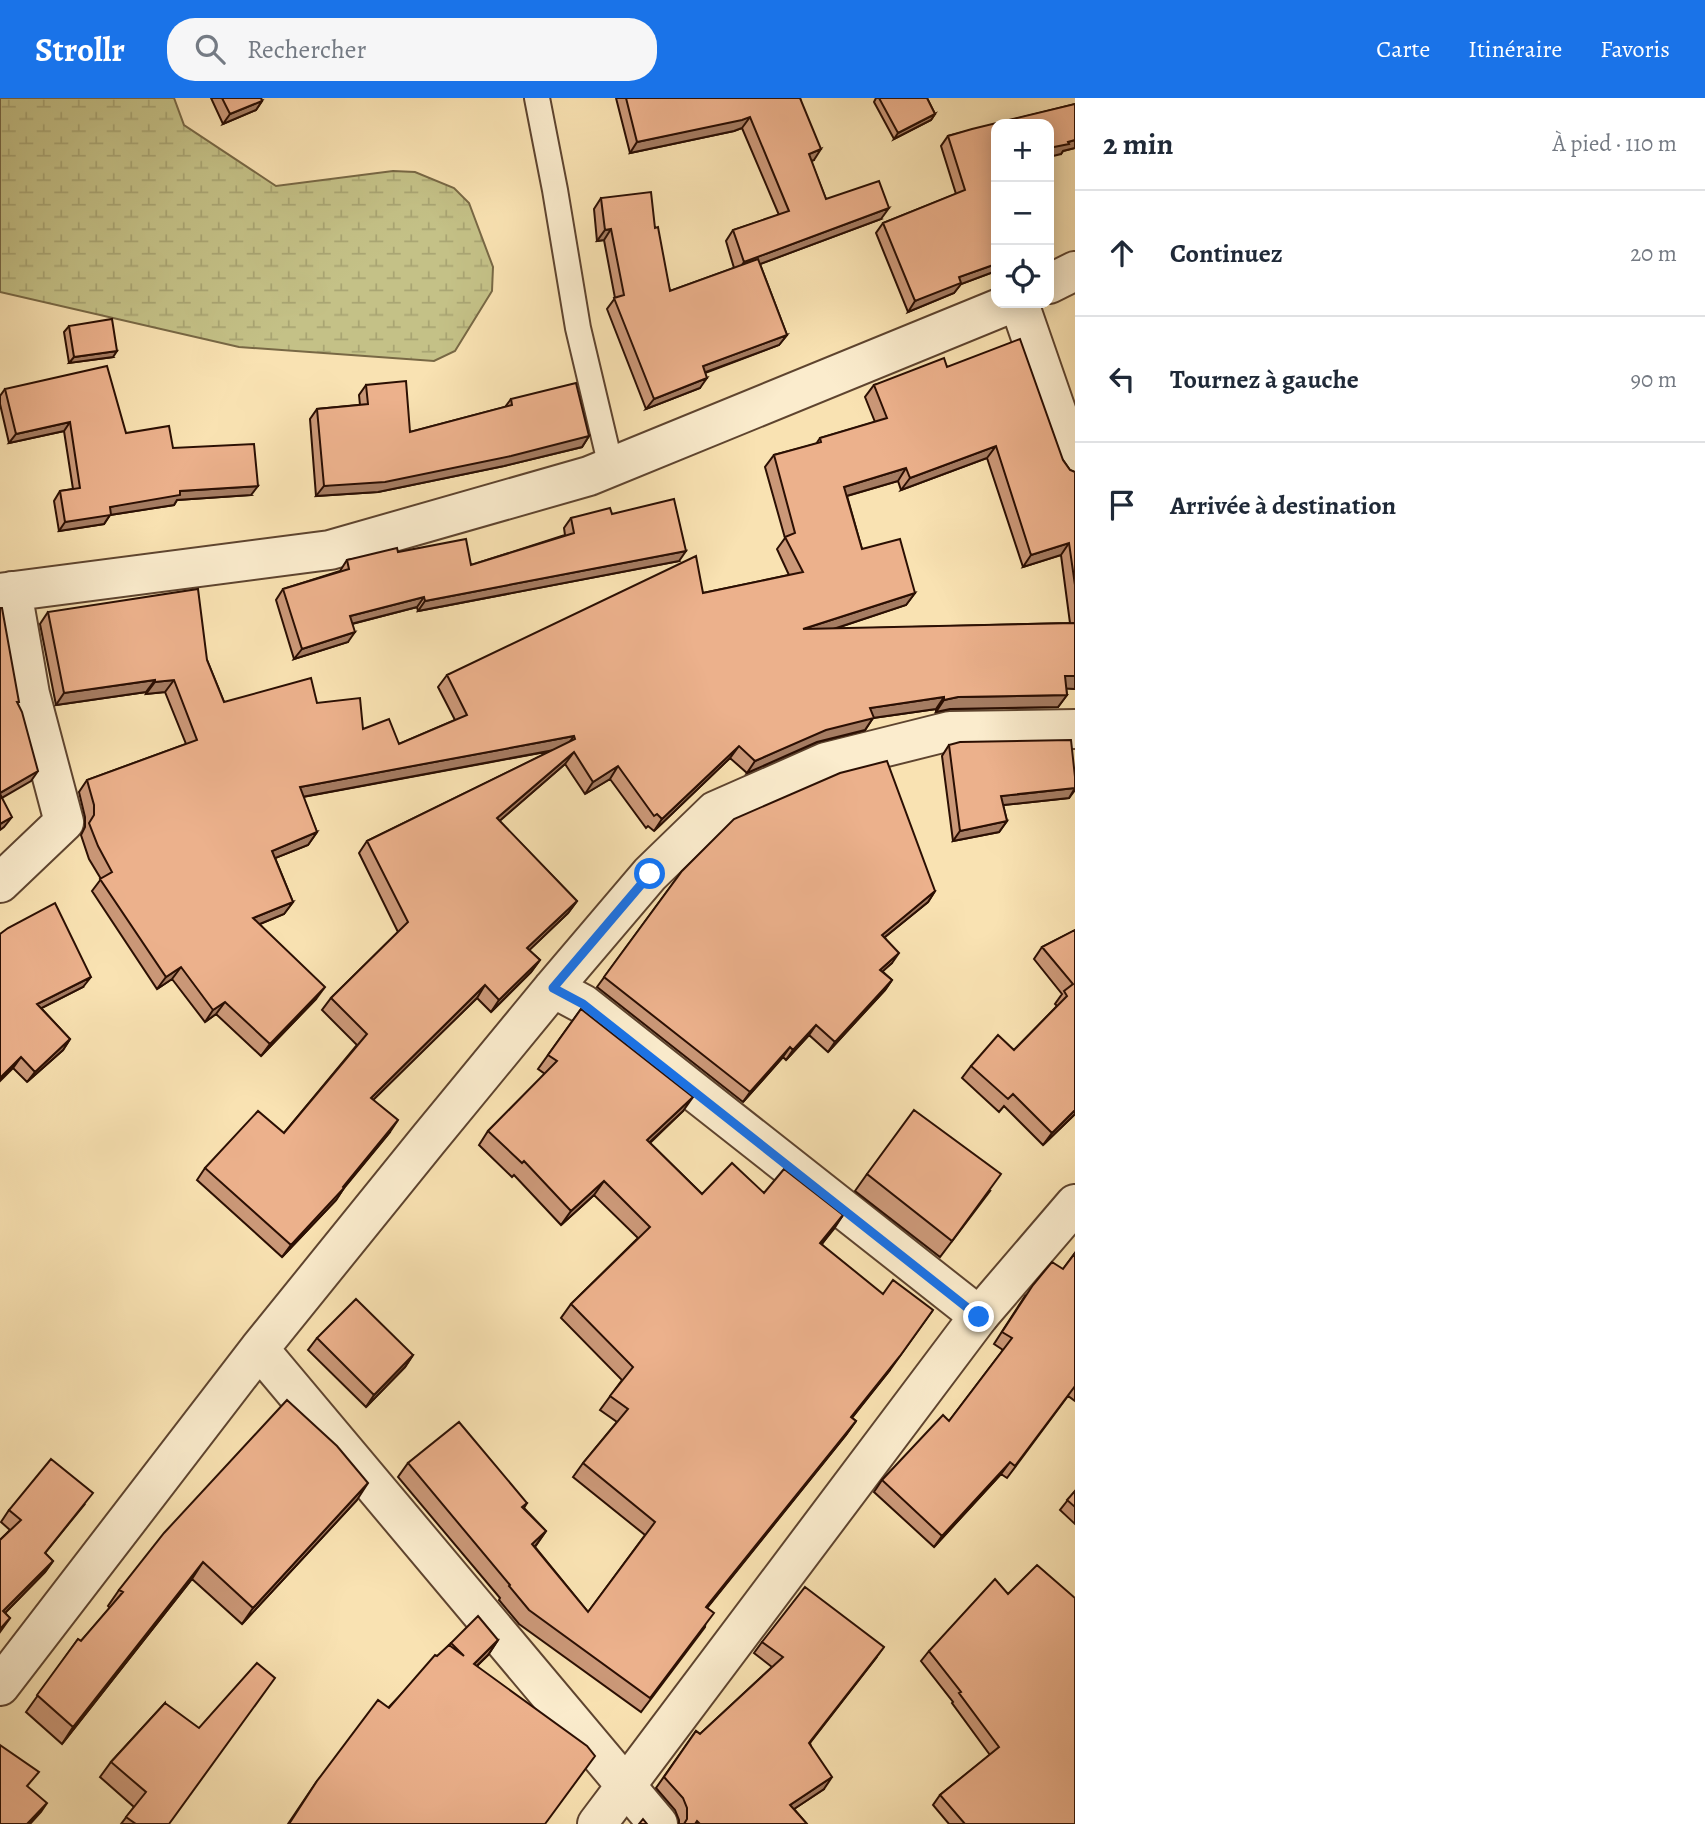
<!DOCTYPE html>
<html lang="fr">
<meta charset="utf-8">
<style>
:root{--surface:#fff;--page:#f6f6f7;--text:#1f2937;--muted:#747a83;--line:#e0e1e3;--accent:#1a73e8}
body{margin:0;font-family:Alegreya,serif;background:var(--page);color:var(--text)}
.controls{position:absolute;right:21px;top:21px;display:grid;overflow:hidden;border-radius:14px;box-shadow:0 4px 18px #0003}
.controls button{width:63px;height:63px;display:grid;place-items:center;padding:0;border:0;border-bottom:2px solid var(--line);background:var(--surface);color:var(--text);font:35px sans-serif}
.stop{position:absolute;width:21px;height:21px;margin:-16px;border:5px solid #1a73e8;border-radius:50%;background:#fff}
.stop.end{background:#1a73e8;border-color:#fff;box-shadow:0 2px 7px #0008}
.list{margin:0;padding:0;list-style:none}
h2{display:flex;justify-content:space-between;align-items:center;height:91px;margin:0;padding:0 28px;font-size:30px}
h2 small{font-size:23px;font-weight:400;color:var(--muted)}
.list li{display:grid;grid-template-columns:46px 1fr auto;gap:21px;align-items:center;box-sizing:border-box;height:126px;padding:0 28px;border-top:2px solid var(--line)}
.list b{display:block;font-size:26px;white-space:nowrap}
.list em{font-size:23px;font-style:normal;color:var(--muted)}
.icon{flex:none;width:38px;height:38px;fill:none;stroke:currentColor;stroke-width:2;stroke-linecap:round;stroke-linejoin:round}
.map{position:relative;flex:none;width:1075px;height:1726px;overflow:hidden}
header{display:flex;align-items:center;gap:42px;box-sizing:border-box;height:98px;padding:0 35px;background:var(--accent);color:#fff}
header strong{font-size:33px}
nav{display:flex;gap:38px;margin-inline-start:auto;font-size:24px}
.search{width:490px;height:63px;background:var(--page);display:flex;align-items:center;gap:18px;box-sizing:border-box;padding:0 24px;border-radius:28px;color:var(--muted);font-size:26px}
main{display:flex}
aside{flex:1;background:var(--surface)}
.map>svg:first-child{display:block}
.wetland{fill:url(#wetland-marsh);stroke:#786845;stroke-width:2}
.lines{fill:none;stroke-linecap:round;stroke-linejoin:round}
.service-casing{stroke:#5e442f;stroke-width:28}
.minor-casing{stroke:#5e442f;stroke-width:42}
.tertiary-casing{stroke:#5e442f;stroke-width:42}
.service{stroke:#fbeccd;stroke-width:24}
.minor{stroke:#fbeccd;stroke-width:38}
.tertiary{stroke:#fbeccd;stroke-width:38}
.wall{fill:#cb9878;stroke:#2b0f03;stroke-width:2;fill-rule:evenodd}
.shaded-wall{fill:#a57c62;stroke:#2b0f03;stroke-width:2}
.building{fill:#ecb18c;stroke:#2b0f03;stroke-width:2}
.route{stroke:#1a73e8;stroke-width:9}
</style>
<header>
<strong>Strollr</strong>
<div class="search"><svg class="icon" aria-label="search" viewBox="0 0 24 24"><circle cx="10" cy="10" r="6"/><path d="M15 15l6 6"/></svg>Rechercher</div>
<nav><a>Carte</a><a>Itinéraire</a><a>Favoris</a></nav>
</header>
<main>
<div class="map">
<svg width="1075" height="1726" viewBox="0 0 1075 1726">
<defs>
<pattern id="wetland-marsh" width="20" height="14" patternUnits="userSpaceOnUse" patternTransform="scale(1.75)"><rect width="20" height="14" fill="#c4c187"/><path d="M1 5h8M5 5V1M11 12h8M15 12V8" fill="none" stroke="#a9a573"/></pattern>
</defs>
<rect width="100%" height="100%" fill="#f9e2b2"/>
<filter id="stains"><feTurbulence type="fractalNoise" baseFrequency=".00286" numOctaves="4"/><feColorMatrix values="0 0 0 0 .2 0 0 0 0 .09 0 0 0 0 .02 0 0 0 .5 -.17"/></filter>
<radialGradient id="worn" r=".72"><stop offset=".6" stop-color="#630" stop-opacity="0"/><stop offset="1" stop-color="#630" stop-opacity=".3"/></radialGradient>
<path class="wetland" d="M 0,0 L 174,0 L 184,27 L 276,88 L 393,73 L 415,74 L 454,90 L 469,105 L 493,169 L 492,193 L 455,253 L 434,263 L 239,249 L 0,194 Z"/>
<g class="lines">
<g class="service-casing">
<path id="service" d="M 537,0 L 555,92 L 578,230 L 611,369"/>
</g>
<g class="minor-casing">
<path id="minor" d="M 1049,186 L 1075,173
M 1019,205 L 1075,367
M 0,495 L 330,452 L 589,378 L 1012,205
M 0,785 L 64,724 L 30,596 L 12,493
M 553,890 L 583,906 L 979,1218
M 259,1251 L 658,1726
M 0,1588 L 259,1251 L 428,1042 L 553,890 L 650,776 L 715,713 L 826,664 L 950,633 L 1075,631"/>
</g>
<g class="tertiary-casing">
<path id="tertiary" d="M 597,1726 L 979,1218 L 1075,1106"/>
</g>
<use href="#service" class="service"/>
<use href="#minor" class="minor"/>
<use href="#tertiary" class="tertiary"/>
</g>
<path class="wall" d="M 211,0 L 261,0 L 262,3 L 256,12 L 223,26 Z
M 616,0 L 800,0 L 814,62 L 811,63 L 826,101 L 881,121 L 760,166 L 787,237 L 779,247 L 705,275 L 700,290 L 646,311 L 607,211 L 615,200 L 604,142 L 597,143 L 594,111 L 601,100 L 655,130 L 670,193 L 734,170 L 726,143 L 733,132 L 779,117 L 742,30 L 734,33 L 630,55 Z
M 876,0 L 927,0 L 935,16 L 931,22 L 894,41 L 874,4 Z
M 1075,6 L 1075,50 L 1063,53 L 1061,56 L 996,26 L 996,173 L 961,186 L 954,195 L 908,214 L 876,135 L 883,125 L 956,96 L 941,48 L 948,38 Z
M 69,228 L 113,259 L 69,265 L 64,234 Z
M 947,269 L 1063,362 L 1070,372 L 1075,374 L 1075,591 L 1066,590 L 1067,597 L 1058,609 L 950,611 L 936,614 L 936,611 L 873,620 L 865,632 L 817,644 L 747,675 L 730,660 L 654,733 L 648,728 L 646,730 L 610,681 L 585,696 L 565,666 L 499,723 L 577,803 L 568,815 L 529,852 L 540,862 L 531,874 L 491,914 L 477,900 L 373,1001 L 390,1034 L 344,1090 L 336,1102 L 282,1159 L 197,1082 L 205,1070 L 284,1035 L 357,947 L 322,912 L 331,900 L 398,834 L 359,755 L 367,743 L 551,653 L 303,699 L 317,734 L 308,747 L 275,760 L 293,804 L 284,816 L 260,826 L 316,901 L 261,958 L 216,916 L 205,924 L 172,881 L 157,891 L 92,793 L 101,781 L 89,761 L 81,737 L 85,729 L 85,719 L 79,694 L 87,682 L 186,646 L 165,594 L 146,596 L 146,594 L 56,607 L 40,526 L 48,514 L 207,562 L 224,604 L 317,605 L 363,631 L 399,646 L 455,622 L 438,589 L 447,577 L 703,495 L 789,477 L 777,451 L 785,440 L 765,369 L 774,357 L 816,346 L 820,340 L 875,324 L 865,299 L 874,287 ZM 987,360 L 1023,469 L 1061,457 L 1070,525 L 834,531 L 906,507 L 915,495 L 862,451 L 847,398 L 898,383 L 901,392 Z
M 366,287 L 410,334 L 505,309 L 511,301 L 589,338 L 582,349 L 504,368 L 378,394 L 316,398 L 310,321 L 317,311 L 360,307 L 359,297 Z
M 5,291 L 126,335 L 173,350 L 251,397 L 177,402 L 174,407 L 110,417 L 104,426 L 59,433 L 54,403 L 60,393 L 73,391 L 64,333 L 9,345 L 0,306 L 0,298 Z
M 612,416 L 679,463 L 418,513 L 417,509 L 352,526 L 348,544 L 294,561 L 276,502 L 283,491 L 340,473 L 347,462 L 398,454 L 471,467 L 565,437 L 564,430 L 571,420 Z
M 949,647 L 1075,679 L 1075,692 L 1069,700 L 1003,707 L 1007,723 L 999,734 L 953,743 L 942,658 Z
M 682,773 L 935,793 L 928,804 L 885,839 L 892,865 L 882,873 L 892,882 L 885,892 L 828,954 L 809,937 L 786,962 L 783,959 L 743,1004 L 597,889 Z
M 1075,832 L 1075,1016 L 1043,1047 L 1004,1008 L 999,1014 L 962,980 L 971,968 L 1014,952 L 1057,908 L 1055,906 L 1062,896 L 1034,861 L 1042,849 Z
M 0,836 L 83,889 L 41,910 L 70,941 L 63,952 L 27,984 L 13,970 Z
M 581,911 L 683,1013 L 650,1045 L 702,1096 L 764,1095 L 843,1117 L 822,1146 L 890,1272 L 852,1320 L 856,1323 L 846,1337 L 707,1510 L 705,1529 L 641,1614 L 519,1526 L 499,1502 L 500,1500 L 398,1379 L 408,1365 L 527,1405 L 524,1410 L 546,1433 L 535,1449 L 588,1514 L 645,1437 L 573,1379 L 583,1365 L 617,1324 L 600,1312 L 622,1282 L 561,1220 L 571,1206 L 638,1140 L 594,1097 L 561,1127 L 514,1077 L 512,1079 L 479,1047 L 488,1033 L 545,976 L 538,971 Z
M 867,1076 L 990,1093 L 940,1159 L 855,1093 Z
M 1075,1155 L 1075,1303 L 1068,1298 L 1007,1380 L 1001,1376 L 934,1449 L 874,1394 L 882,1382 L 949,1323 L 1003,1252 L 994,1246 L 1025,1198 L 1063,1171 Z
M 317,1240 L 413,1257 L 405,1269 L 366,1309 L 308,1252 Z
M 1075,1393 L 1075,1426 L 1060,1412 Z
M 357,1402 L 242,1526 L 192,1481 L 62,1646 L 26,1614 L 78,1541 L 81,1543 L 110,1510 L 108,1508 L 119,1492 Z
M 84,1407 L 45,1455 L 53,1463 L 45,1474 L 5,1515 L 10,1520 L 0,1534 L 0,1442 L 10,1432 L 1,1424 L 9,1412 Z
M 498,1542 L 488,1557 L 477,1568 L 545,1726 L 288,1726 L 317,1683 L 451,1545 Z
M 762,1544 L 876,1560 L 810,1645 L 824,1691 L 794,1711 L 807,1726 L 679,1726 L 679,1722 L 675,1712 L 656,1690 L 696,1633 L 700,1636 L 772,1569 L 754,1555 Z
M 929,1553 L 1075,1726 L 949,1726 L 933,1707 L 940,1697 L 990,1657 L 952,1605 L 953,1604 L 921,1563 Z
M 165,1605 L 169,1726 L 121,1726 L 134,1709 L 100,1679 L 111,1664 Z"/>
<path class="shaded-wall" d="M 262,3 L 256,12 L 223,26 L 230,16 Z
M 935,16 L 931,22 L 894,41 L 898,35 Z
M 750,19 L 742,30 L 734,33 L 630,55 L 637,44 Z
M 1075,42 L 1075,50 L 1063,53 L 1061,56 L 1049,59 L 1049,50 Z
M 821,51 L 814,62 L 801,67 L 809,56 Z
M 889,110 L 881,121 L 736,175 L 744,164 Z
M 611,131 L 604,142 L 597,143 L 605,132 Z
M 996,166 L 996,173 L 961,186 L 954,195 L 908,214 L 915,203 L 959,179 Z
M 787,237 L 779,247 L 695,278 L 703,268 Z
M 117,253 L 113,259 L 69,265 L 74,259 Z
M 707,280 L 700,290 L 646,311 L 654,301 Z
M 70,324 L 64,333 L 9,345 L 16,336 Z
M 589,338 L 582,349 L 504,368 L 378,394 L 316,398 L 324,388 Z
M 996,348 L 987,360 L 901,392 L 910,380 Z
M 906,370 L 898,383 L 836,401 L 844,389 Z
M 258,388 L 251,397 L 177,402 L 174,407 L 110,417 L 104,426 L 59,433 L 65,424 L 110,409 L 180,393 Z
M 1069,445 L 1061,457 L 1023,469 L 1031,457 Z
M 686,453 L 679,463 L 418,513 L 425,503 Z
M 915,495 L 906,507 L 794,544 L 803,531 Z
M 424,499 L 417,509 L 343,528 L 350,518 Z
M 355,534 L 348,544 L 294,561 L 302,551 Z
M 1065,578 L 1075,578 L 1075,591 L 1056,590 Z
M 155,582 L 146,594 L 56,607 L 64,595 Z
M 174,582 L 165,594 L 146,596 L 155,584 Z
M 1067,597 L 1058,609 L 950,611 L 936,614 L 944,602 L 958,599 Z
M 944,599 L 936,611 L 873,620 L 865,632 L 817,644 L 747,675 L 755,663 L 870,610 Z
M 574,638 L 565,650 L 291,701 L 300,689 Z
M 739,648 L 730,660 L 654,733 L 662,721 Z
M 574,654 L 565,666 L 488,733 L 497,720 Z
M 618,668 L 610,681 L 585,696 L 593,684 Z
M 38,673 L 31,683 L 0,701 L 0,695 Z
M 1075,690 L 1069,700 L 994,708 L 1001,698 Z
M 12,719 L 4,729 L 0,732 L 0,726 Z
M 1007,723 L 999,734 L 953,743 L 960,733 Z
M 317,734 L 308,747 L 263,765 L 272,753 Z
M 935,793 L 928,804 L 875,847 L 882,837 Z
M 577,803 L 568,815 L 519,862 L 527,850 Z
M 293,804 L 284,816 L 245,832 L 253,820 Z
M 899,855 L 892,865 L 873,882 L 880,872 Z
M 540,862 L 531,874 L 491,914 L 499,902 Z
M 181,869 L 172,881 L 157,891 L 166,879 Z
M 91,879 L 83,889 L 30,916 L 37,906 Z
M 892,882 L 885,892 L 828,954 L 835,944 Z
M 485,887 L 477,900 L 363,1012 L 371,1000 Z
M 325,889 L 316,901 L 261,958 L 270,946 Z
M 225,904 L 216,916 L 205,924 L 213,912 Z
M 816,927 L 809,937 L 786,962 L 793,952 Z
M 70,941 L 63,952 L 27,984 L 35,974 Z
M 790,949 L 783,959 L 743,1004 L 750,994 Z
M 21,959 L 13,970 L 0,983 L 0,980 Z
M 693,999 L 683,1013 L 637,1056 L 647,1042 Z
M 1075,1012 L 1075,1016 L 1043,1047 L 1052,1035 Z
M 398,1022 L 390,1034 L 341,1093 L 344,1090 L 336,1102 L 282,1159 L 291,1147 L 343,1089 Z
M 604,1083 L 594,1097 L 561,1127 L 571,1113 Z
M 843,1117 L 834,1131 L 811,1159 L 820,1145 Z
M 933,1212 L 890,1272 L 841,1333 L 851,1319 Z
M 413,1257 L 405,1269 L 366,1309 L 374,1297 Z
M 856,1323 L 846,1337 L 696,1523 L 706,1509 Z
M 1010,1364 L 1001,1376 L 934,1449 L 942,1438 Z
M 368,1385 L 357,1402 L 242,1526 L 253,1510 Z
M 546,1433 L 536,1447 L 523,1460 L 532,1446 Z
M 53,1463 L 45,1474 L 0,1520 L 3,1513 Z
M 203,1464 L 192,1481 L 62,1646 L 73,1629 Z
M 498,1542 L 488,1557 L 463,1581 L 474,1566 Z
M 884,1549 L 876,1560 L 801,1656 L 809,1645 Z
M 832,1679 L 824,1691 L 782,1719 L 790,1707 Z
M 47,1705 L 41,1714 L 30,1726 L 27,1726 Z"/>
<path class="building" d="M 222,0 L 261,0 L 262,3 L 230,16 Z
M 626,0 L 800,0 L 821,51 L 809,56 L 826,101 L 879,83 L 889,110 L 744,164 L 733,132 L 789,113 L 750,19 L 742,22 L 637,44 Z
M 879,0 L 927,0 L 935,16 L 898,35 Z
M 1075,6 L 1075,42 L 1068,44 L 1069,46 L 1049,50 L 1049,26 L 996,26 L 996,166 L 959,179 L 961,185 L 915,203 L 883,125 L 965,92 L 948,38 L 972,31 Z
M 651,94 L 655,130 L 658,129 L 670,193 L 758,161 L 787,237 L 703,268 L 707,280 L 654,301 L 614,200 L 624,197 L 611,131 L 605,132 L 601,100 Z
M 112,221 L 117,253 L 74,259 L 69,228 Z
M 1020,241 L 1063,362 L 1070,372 L 1075,374 L 1075,487 L 1069,445 L 1031,457 L 996,348 L 910,380 L 906,370 L 844,389 L 862,451 L 900,441 L 915,495 L 803,531 L 1075,525 L 1075,578 L 1065,578 L 1067,597 L 958,599 L 944,602 L 944,599 L 870,610 L 874,620 L 826,632 L 755,663 L 739,648 L 662,721 L 657,716 L 654,718 L 618,668 L 593,684 L 574,654 L 497,720 L 577,803 L 527,850 L 540,862 L 499,902 L 485,887 L 371,1000 L 398,1022 L 343,1089 L 344,1090 L 291,1147 L 205,1070 L 258,1013 L 284,1035 L 367,936 L 331,900 L 408,824 L 367,743 L 575,641 L 574,638 L 300,689 L 317,734 L 272,753 L 293,804 L 253,820 L 325,889 L 270,946 L 225,904 L 213,912 L 181,869 L 166,879 L 100,781 L 112,774 L 98,748 L 89,725 L 94,717 L 94,707 L 87,682 L 197,642 L 174,582 L 155,584 L 155,582 L 64,595 L 48,514 L 198,491 L 207,562 L 224,604 L 311,580 L 317,605 L 360,600 L 363,631 L 389,621 L 399,646 L 467,617 L 447,577 L 696,458 L 703,495 L 803,474 L 785,439 L 795,435 L 774,357 L 821,344 L 820,340 L 887,320 L 874,287 L 944,260 L 947,269 Z
M 107,268 L 126,335 L 169,328 L 173,350 L 254,346 L 258,388 L 180,393 L 180,397 L 110,409 L 111,417 L 65,424 L 60,393 L 80,390 L 70,324 L 16,336 L 5,291 Z
M 406,283 L 410,334 L 512,307 L 511,301 L 576,285 L 589,338 L 511,358 L 385,384 L 324,388 L 317,311 L 368,306 L 366,287 Z
M 674,401 L 686,453 L 425,503 L 424,499 L 350,518 L 355,534 L 302,551 L 283,491 L 349,471 L 347,462 L 397,450 L 398,454 L 466,441 L 471,467 L 574,435 L 571,420 L 610,410 L 612,416 Z
M 0,510 L 2,510 L 19,604 L 17,604 L 22,614 L 38,673 L 0,695 Z
M 1071,642 L 1075,679 L 1075,690 L 1001,698 L 1007,723 L 960,733 L 949,647 L 960,644 Z
M 887,663 L 935,793 L 882,837 L 899,855 L 880,872 L 892,882 L 835,944 L 816,927 L 793,952 L 790,949 L 750,994 L 604,879 L 682,773 L 734,721 L 840,675 Z
M 0,696 L 12,719 L 0,726 Z
M 55,805 L 91,879 L 37,906 L 70,941 L 35,974 L 21,959 L 0,980 L 0,836 L 8,830 Z
M 1075,832 L 1075,1012 L 1052,1035 L 1013,996 L 1008,1001 L 971,968 L 998,937 L 1014,952 L 1067,898 L 1064,893 L 1073,886 L 1042,849 Z
M 581,911 L 693,999 L 647,1042 L 702,1096 L 732,1065 L 764,1095 L 784,1071 L 843,1117 L 820,1145 L 883,1196 L 893,1182 L 933,1212 L 900,1258 L 851,1319 L 856,1323 L 706,1509 L 714,1515 L 650,1600 L 529,1512 L 509,1488 L 510,1487 L 408,1365 L 459,1324 L 527,1405 L 522,1409 L 546,1433 L 532,1446 L 588,1514 L 655,1424 L 583,1365 L 628,1311 L 610,1298 L 633,1269 L 571,1206 L 650,1129 L 604,1083 L 571,1113 L 524,1063 L 522,1065 L 488,1033 L 557,963 L 548,957 Z
M 914,1012 L 1001,1076 L 952,1143 L 867,1076 Z
M 1075,1155 L 1075,1288 L 1015,1368 L 1010,1364 L 942,1438 L 882,1382 L 943,1317 L 949,1323 L 1012,1240 L 1002,1234 L 1033,1187 L 1052,1164 L 1063,1171 Z
M 356,1201 L 413,1257 L 374,1297 L 317,1240 Z
M 287,1302 L 337,1348 L 368,1385 L 253,1510 L 203,1464 L 73,1629 L 37,1597 L 78,1541 L 81,1543 L 123,1494 L 119,1492 L 164,1435 Z
M 51,1361 L 93,1395 L 45,1455 L 53,1463 L 3,1513 L 10,1520 L 0,1531 L 0,1442 L 21,1422 L 9,1412 Z
M 1075,1393 L 1075,1409 L 1067,1402 Z
M 1037,1467 L 1075,1500 L 1075,1726 L 965,1726 L 940,1697 L 999,1649 L 959,1595 L 961,1594 L 929,1553 L 995,1481 L 1008,1496 Z
M 805,1489 L 884,1549 L 809,1645 L 832,1679 L 790,1707 L 807,1726 L 700,1726 L 697,1723 L 695,1726 L 684,1726 L 687,1721 L 687,1710 L 683,1700 L 664,1679 L 696,1633 L 700,1636 L 783,1559 L 762,1544 Z
M 478,1518 L 498,1542 L 474,1566 L 587,1648 L 595,1658 L 545,1726 L 289,1726 L 317,1683 L 378,1602 L 389,1610 L 435,1557 L 437,1558 L 449,1547 L 464,1558 L 451,1545 Z
M 257,1565 L 275,1580 L 169,1726 L 136,1726 L 126,1719 L 146,1694 L 111,1664 L 165,1605 L 199,1630 Z
M 0,1647 L 39,1674 L 27,1688 L 47,1705 L 27,1726 L 0,1726 Z
M 643,1721 L 647,1726 L 639,1726 Z"/>
<g class="lines">
<path class="route" d="M 650,776 L 553,890 L 583,906 L 979,1219"/>
</g>
<rect width="100%" height="100%" filter="url(#stains)"/>
<rect width="100%" height="100%" fill="url(#worn)"/>
</svg>
<div class="controls">
<button>+</button>
<button>−</button>
<button><svg class="icon" aria-label="locate" viewBox="0 0 24 24"><circle cx="12" cy="12" r="6"/><path d="M12 2v4M12 18v4M2 12h4M18 12h4"/></svg></button>
</div>
<div class="stop" style="left:650px;top:776px"></div>
<div class="stop end" style="left:979px;top:1219px"></div>
</div>
<aside>
<h2>2 min<small>À pied · 110 m</small></h2>
<ul class="list">
<li><svg class="icon" aria-label="ahead" viewBox="0 0 24 24"><path d="M12 20V5M6 11l6-6 6 6"/></svg><div><b>Continuez</b></div><em>20 m</em></li>
<li><svg class="icon" aria-label="left" viewBox="0 0 24 24"><path d="M17 20v-9H6M10 6l-5 5 5 5"/></svg><div><b>Tournez à gauche</b></div><em>90 m</em></li>
<li><svg class="icon" aria-label="arrive" viewBox="0 0 24 24"><path d="M6 21V4h12l-3 4 3 4H6"/></svg><div><b>Arrivée à destination</b></div></li>
</ul>
</aside>
</main>
